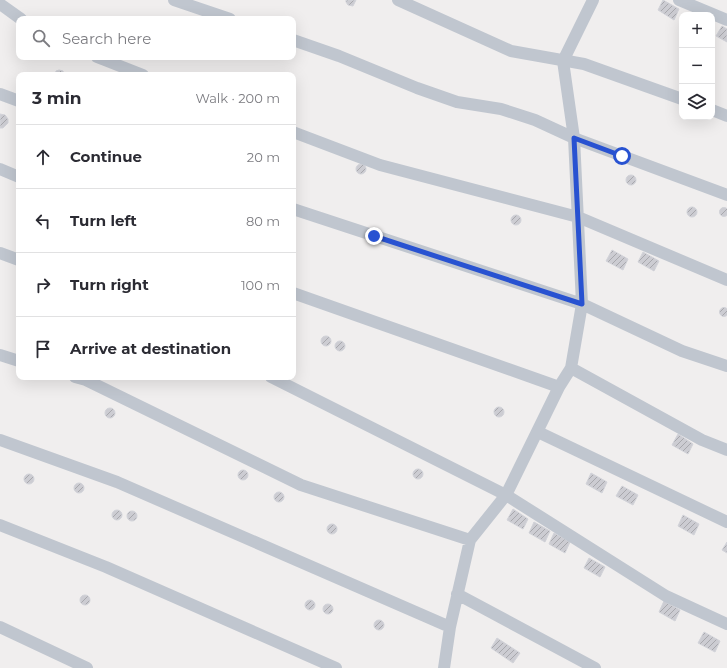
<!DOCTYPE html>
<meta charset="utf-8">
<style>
:root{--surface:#fff;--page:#f2f2f3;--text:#2b2b33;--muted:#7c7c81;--line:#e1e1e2}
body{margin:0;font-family:Montserrat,sans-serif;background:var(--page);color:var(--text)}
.controls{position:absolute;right:12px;top:12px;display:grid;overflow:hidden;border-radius:8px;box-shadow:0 4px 16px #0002}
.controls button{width:36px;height:36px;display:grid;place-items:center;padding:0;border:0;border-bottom:1px solid var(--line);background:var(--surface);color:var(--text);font:20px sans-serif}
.stop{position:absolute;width:12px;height:12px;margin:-9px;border:3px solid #2852d1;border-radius:50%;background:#fff}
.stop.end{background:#2852d1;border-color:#fff;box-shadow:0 1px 4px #0008}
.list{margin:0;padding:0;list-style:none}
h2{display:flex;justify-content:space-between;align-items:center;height:52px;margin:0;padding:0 16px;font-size:17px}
h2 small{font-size:13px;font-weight:400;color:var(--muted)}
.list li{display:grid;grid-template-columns:26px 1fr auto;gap:12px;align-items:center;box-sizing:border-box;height:64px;padding:0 16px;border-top:1px solid var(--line)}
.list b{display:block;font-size:15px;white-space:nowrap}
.list em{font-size:13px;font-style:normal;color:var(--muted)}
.icon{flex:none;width:22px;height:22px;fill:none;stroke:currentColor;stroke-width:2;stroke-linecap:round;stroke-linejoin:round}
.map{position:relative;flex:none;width:727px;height:668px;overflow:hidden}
.search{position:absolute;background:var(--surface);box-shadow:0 4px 16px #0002;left:16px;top:16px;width:280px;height:44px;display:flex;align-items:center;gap:10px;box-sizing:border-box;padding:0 14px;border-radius:8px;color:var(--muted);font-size:15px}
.panel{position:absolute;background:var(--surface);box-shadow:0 4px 16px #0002;left:16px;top:72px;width:280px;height:308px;border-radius:8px}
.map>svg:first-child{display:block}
.building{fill:url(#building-hatch);stroke:#d2d3d9}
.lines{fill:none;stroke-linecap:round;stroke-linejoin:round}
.street{stroke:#c0c6cf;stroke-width:12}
.route{stroke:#2852d1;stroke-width:5}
</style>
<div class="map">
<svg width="727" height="668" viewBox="0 0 727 668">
<defs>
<pattern id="building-hatch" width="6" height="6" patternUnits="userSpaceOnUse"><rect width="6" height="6" fill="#ccccd2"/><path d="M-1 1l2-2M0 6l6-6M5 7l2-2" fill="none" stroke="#a8a8ad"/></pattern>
</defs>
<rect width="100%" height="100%" fill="#f0eeee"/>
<path class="building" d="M 356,0 L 353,6 L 348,5 L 346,2 L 346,0 Z
M 663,0 L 679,9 L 674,20 L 658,10 Z
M 722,26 L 727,29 L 727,42 L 716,36 Z
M 59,70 L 63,71 L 64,75 L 55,75 L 56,71 Z
M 0,114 L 5,115 L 8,119 L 8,123 L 3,128 L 0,128 Z
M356 169a5 5 0 1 1 10 0a5 5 0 1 1-10 0Z
M626 180a5 5 0 1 1 10 0a5 5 0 1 1-10 0Z
M687 212a5 5 0 1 1 10 0a5 5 0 1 1-10 0Z
M719.5 212a4.5 4.5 0 1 1 9 0a4.5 4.5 0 1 1-9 0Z
M511 220a5 5 0 1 1 10 0a5 5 0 1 1-10 0Z
M 612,250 L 628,259 L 623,270 L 606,261 Z
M 643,252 L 659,261 L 654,271 L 638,262 Z
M719.5 312a4.5 4.5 0 1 1 9 0a4.5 4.5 0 1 1-9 0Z
M321 341a5 5 0 1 1 10 0a5 5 0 1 1-10 0Z
M335 346a5 5 0 1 1 10 0a5 5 0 1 1-10 0Z
M494 412a5 5 0 1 1 10 0a5 5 0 1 1-10 0Z
M105 413a5 5 0 1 1 10 0a5 5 0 1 1-10 0Z
M 678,434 L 693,444 L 688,454 L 672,445 Z
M413 474a5 5 0 1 1 10 0a5 5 0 1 1-10 0Z
M238 475a5 5 0 1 1 10 0a5 5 0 1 1-10 0Z
M 591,473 L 607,482 L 602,493 L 586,484 Z
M24 479a5 5 0 1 1 10 0a5 5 0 1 1-10 0Z
M74 488a5 5 0 1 1 10 0a5 5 0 1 1-10 0Z
M 622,486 L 638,495 L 633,505 L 616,496 Z
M274 497a5 5 0 1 1 10 0a5 5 0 1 1-10 0Z
M 513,509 L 528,519 L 523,529 L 507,520 Z
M112 515a5 5 0 1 1 10 0a5 5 0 1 1-10 0Z
M127 516a5 5 0 1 1 10 0a5 5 0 1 1-10 0Z
M 683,515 L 699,524 L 694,535 L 678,526 Z
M 534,522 L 550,531 L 545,542 L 529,533 Z
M327 529a5 5 0 1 1 10 0a5 5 0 1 1-10 0Z
M 554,533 L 570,542 L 565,553 L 549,544 Z
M 727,542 L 727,553 L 722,550 Z
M 589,558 L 605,567 L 600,577 L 584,568 Z
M80 600a5 5 0 1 1 10 0a5 5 0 1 1-10 0Z
M305 605a5 5 0 1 1 10 0a5 5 0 1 1-10 0Z
M 664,601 L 680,610 L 675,621 L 659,612 Z
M323 609a5 5 0 1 1 10 0a5 5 0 1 1-10 0Z
M374 625a5 5 0 1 1 10 0a5 5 0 1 1-10 0Z
M 704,632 L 720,641 L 715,652 L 698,643 Z
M 497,638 L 520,653 L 513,663 L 491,648 Z"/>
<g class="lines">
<path class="street" d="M 174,0 L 230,19
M 398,0 L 511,51 L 584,64 L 682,99
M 679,0 L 727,20
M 0,4 L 21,19
M 293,40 L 339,56 L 417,88 L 457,102 L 501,109 L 535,120 L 574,138 L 727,195
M 97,57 L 143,75
M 0,94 L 19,101
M 712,110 L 727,116
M 293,132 L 380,165 L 578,217 L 727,280
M 0,169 L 19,177
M 293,209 L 582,304 L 682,351 L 727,366
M 0,253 L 19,260
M 293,293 L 559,387
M 0,355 L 19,361
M 571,368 L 702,440 L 727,450
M 75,377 L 86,380 L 301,485 L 470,540
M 271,377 L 506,495 L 666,596 L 727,624
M 538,432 L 727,522
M 0,440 L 117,482 L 450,627
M 0,525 L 106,567 L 336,668
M 457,594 L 595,668
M 0,627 L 87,668
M 444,668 L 450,627 L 470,540 L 506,495 L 559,387 L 571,368 L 582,304 L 574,138 L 563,61 L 593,0"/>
</g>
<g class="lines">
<path class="route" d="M 374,236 L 582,304 L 574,138 L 622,156"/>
</g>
</svg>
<div class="controls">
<button>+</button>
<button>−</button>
<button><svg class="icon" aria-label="layers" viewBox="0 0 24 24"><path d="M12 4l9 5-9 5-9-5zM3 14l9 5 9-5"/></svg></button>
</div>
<div class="stop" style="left:622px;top:156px"></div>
<div class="stop end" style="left:374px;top:236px"></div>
<div class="search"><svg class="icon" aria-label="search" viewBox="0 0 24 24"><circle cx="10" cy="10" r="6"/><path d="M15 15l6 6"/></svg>Search here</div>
<section class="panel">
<h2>3 min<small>Walk · 200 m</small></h2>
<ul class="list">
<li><svg class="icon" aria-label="ahead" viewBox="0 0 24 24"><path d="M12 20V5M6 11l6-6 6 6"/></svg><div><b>Continue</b></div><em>20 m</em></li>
<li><svg class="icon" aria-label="left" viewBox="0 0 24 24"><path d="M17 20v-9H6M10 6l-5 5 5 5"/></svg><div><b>Turn left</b></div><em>80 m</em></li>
<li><svg class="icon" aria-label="right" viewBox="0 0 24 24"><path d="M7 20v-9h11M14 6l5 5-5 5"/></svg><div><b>Turn right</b></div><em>100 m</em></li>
<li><svg class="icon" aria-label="arrive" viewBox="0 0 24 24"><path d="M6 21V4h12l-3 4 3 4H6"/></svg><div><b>Arrive at destination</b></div></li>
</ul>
</section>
</div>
